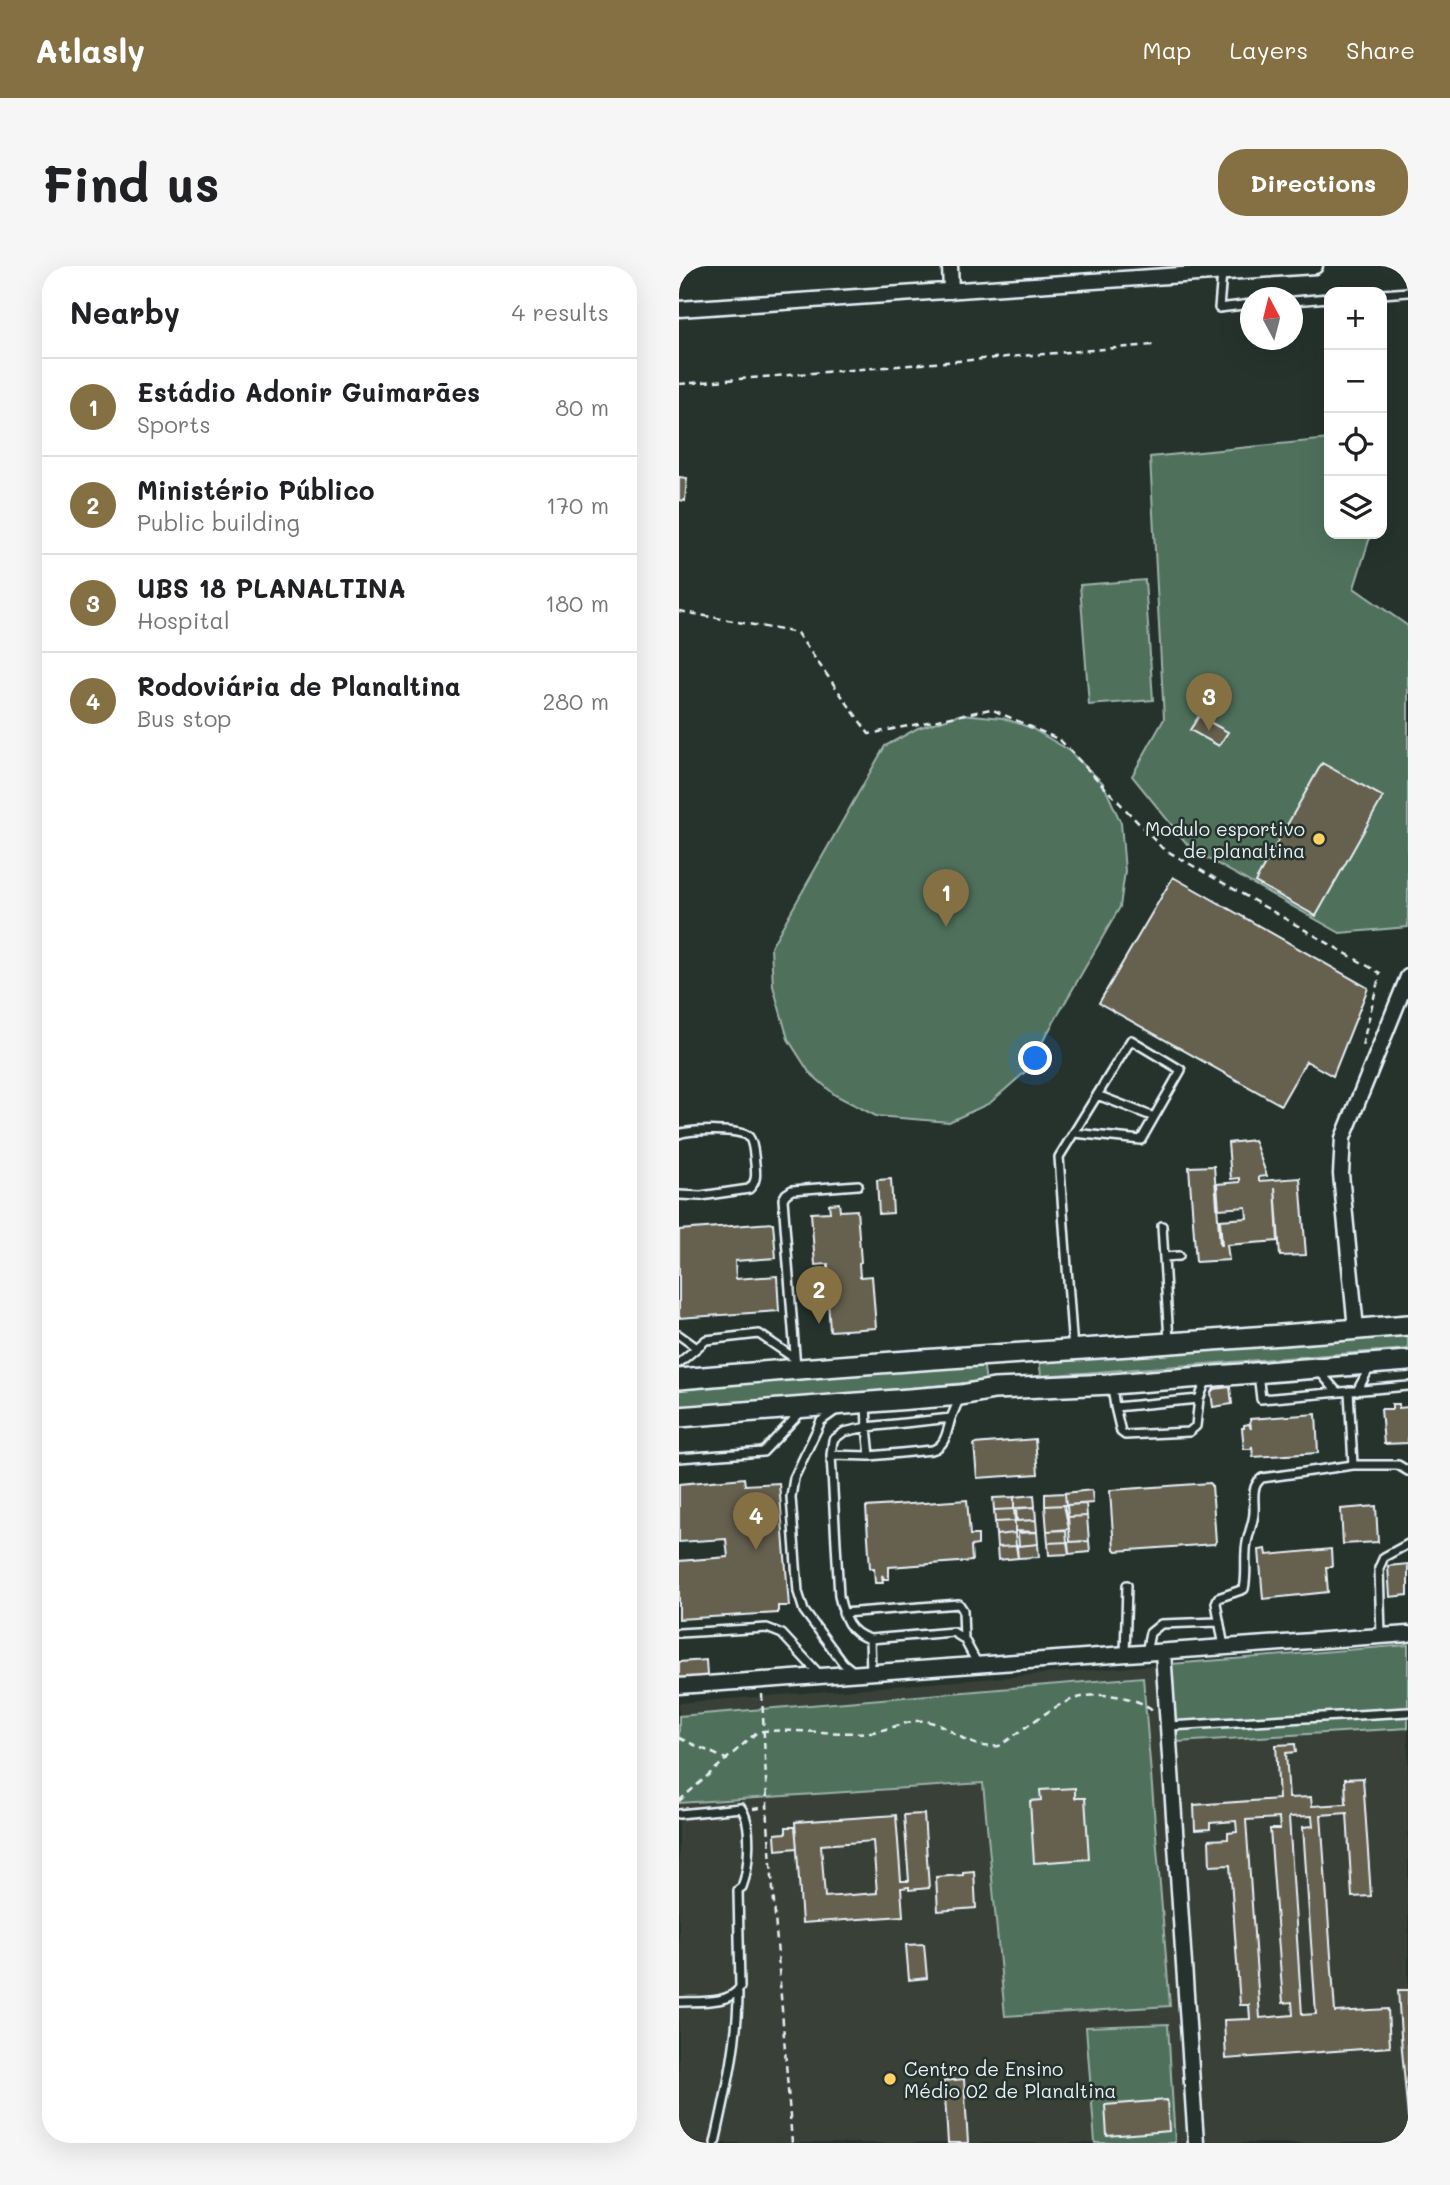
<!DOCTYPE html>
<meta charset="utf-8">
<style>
:root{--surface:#fff;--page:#f6f6f6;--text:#202124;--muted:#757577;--line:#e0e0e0;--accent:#847042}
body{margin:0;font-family:Mali,sans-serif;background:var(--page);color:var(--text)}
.controls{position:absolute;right:21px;top:21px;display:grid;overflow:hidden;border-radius:14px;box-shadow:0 7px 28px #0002}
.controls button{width:63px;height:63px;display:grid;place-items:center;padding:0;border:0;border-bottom:2px solid var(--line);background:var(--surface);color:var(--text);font:35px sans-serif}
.compass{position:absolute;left:561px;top:21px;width:63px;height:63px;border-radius:50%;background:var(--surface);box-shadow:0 7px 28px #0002;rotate:353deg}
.you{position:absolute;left:357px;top:793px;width:24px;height:24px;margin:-18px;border:5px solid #fff;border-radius:50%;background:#1a73e8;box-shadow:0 0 0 10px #1a73e833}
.badge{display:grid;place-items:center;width:46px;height:46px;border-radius:50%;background:var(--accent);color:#fff;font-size:23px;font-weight:700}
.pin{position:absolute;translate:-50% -58px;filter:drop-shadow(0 2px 4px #0008)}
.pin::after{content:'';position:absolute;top:37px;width:24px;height:21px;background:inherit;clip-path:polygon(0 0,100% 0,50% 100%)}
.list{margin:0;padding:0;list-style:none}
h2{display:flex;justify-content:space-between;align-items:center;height:91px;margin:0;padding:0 28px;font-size:30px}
h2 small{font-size:23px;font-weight:400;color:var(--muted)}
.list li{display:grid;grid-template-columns:46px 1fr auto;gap:21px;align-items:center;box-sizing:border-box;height:98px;padding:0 28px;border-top:2px solid var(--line)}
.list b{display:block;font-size:26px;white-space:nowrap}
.list p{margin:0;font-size:23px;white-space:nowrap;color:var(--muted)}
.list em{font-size:23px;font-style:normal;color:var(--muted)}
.icon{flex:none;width:38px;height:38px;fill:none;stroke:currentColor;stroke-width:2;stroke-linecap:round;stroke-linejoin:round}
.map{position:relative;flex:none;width:729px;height:1877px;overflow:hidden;border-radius:28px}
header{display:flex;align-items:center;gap:42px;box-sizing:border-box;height:98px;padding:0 35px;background:var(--accent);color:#fff}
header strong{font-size:33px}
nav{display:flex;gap:38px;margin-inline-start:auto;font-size:24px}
.intro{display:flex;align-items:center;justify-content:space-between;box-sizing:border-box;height:168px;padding:0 42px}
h1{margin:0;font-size:49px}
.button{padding:18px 32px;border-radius:28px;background:var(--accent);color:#fff;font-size:24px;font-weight:700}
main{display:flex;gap:42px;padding:0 42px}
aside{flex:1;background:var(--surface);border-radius:28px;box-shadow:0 7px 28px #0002}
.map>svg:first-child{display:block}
.built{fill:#394037}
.green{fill:#50715b;stroke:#9cb1aa;stroke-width:2}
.building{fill:#66604f;stroke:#e8f1f8;stroke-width:2;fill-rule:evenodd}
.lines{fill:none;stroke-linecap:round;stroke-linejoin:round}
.service-casing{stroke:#e8f1f8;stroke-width:12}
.minor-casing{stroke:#e8f1f8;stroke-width:19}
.tertiary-casing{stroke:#e8f1f8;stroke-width:24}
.path{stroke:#e8f1f8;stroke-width:2.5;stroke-dasharray:7 5;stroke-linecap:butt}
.service{stroke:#26332d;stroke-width:7}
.minor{stroke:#26332d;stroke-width:14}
.tertiary{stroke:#26332d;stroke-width:19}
.poi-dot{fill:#ffd166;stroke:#26332d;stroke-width:2.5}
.labels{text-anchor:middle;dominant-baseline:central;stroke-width:5;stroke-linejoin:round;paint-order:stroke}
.poi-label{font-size:19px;fill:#e8f1f8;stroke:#26332d;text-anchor:end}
</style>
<header>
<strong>Atlasly</strong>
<nav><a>Map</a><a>Layers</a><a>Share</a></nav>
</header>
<div class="intro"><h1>Find us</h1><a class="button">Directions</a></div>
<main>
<aside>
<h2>Nearby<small>4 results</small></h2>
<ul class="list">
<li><span class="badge">1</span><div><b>Estádio Adonir Guimarães</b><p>Sports</p></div><em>80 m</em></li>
<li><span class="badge">2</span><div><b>Ministério Público</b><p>Public building</p></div><em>170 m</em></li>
<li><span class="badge">3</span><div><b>UBS 18 PLANALTINA</b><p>Hospital</p></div><em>180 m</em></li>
<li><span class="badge">4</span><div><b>Rodoviária de Planaltina</b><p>Bus stop</p></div><em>280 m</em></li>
</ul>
</aside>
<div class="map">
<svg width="729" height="1877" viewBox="0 0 729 1877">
<rect width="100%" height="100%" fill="#26332d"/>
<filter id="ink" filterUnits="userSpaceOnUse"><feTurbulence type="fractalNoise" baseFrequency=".0143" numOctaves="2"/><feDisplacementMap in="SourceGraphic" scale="14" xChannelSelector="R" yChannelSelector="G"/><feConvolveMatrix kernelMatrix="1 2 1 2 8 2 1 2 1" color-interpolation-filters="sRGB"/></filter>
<g filter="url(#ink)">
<path class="built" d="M 729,1379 L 729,1877 L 0,1877 L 0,1437 Z"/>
<path class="green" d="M 650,173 L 650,268 L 692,268 L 675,322 L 729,360 L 729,661 L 661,667 L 512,583 L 453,510 L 485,453 L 471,191 Z
M 466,314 L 474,434 L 410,439 L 401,319 Z
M 283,448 L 324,452 L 352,462 L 388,483 L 424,517 L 442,557 L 446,605 L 441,641 L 346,806 L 311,837 L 270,856 L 197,850 L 156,829 L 130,806 L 109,773 L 94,720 L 92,681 L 206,480 L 239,462 Z
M 729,1066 L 729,1083 L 362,1110 L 360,1092 Z
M 304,1096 L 307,1115 L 0,1143 L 0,1120 Z
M 729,1379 L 729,1462 L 498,1476 L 492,1398 Z
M 464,1411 L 491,1740 L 326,1750 L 304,1517 L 0,1537 L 0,1450 Z
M 489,1758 L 496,1877 L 416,1877 L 407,1761 Z"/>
<path class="building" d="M 0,211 L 8,212 L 6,235 L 0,234 Z
M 520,450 L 549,466 L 540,480 L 511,464 Z
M 643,497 L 704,531 L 637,650 L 576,616 Z
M 494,611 L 689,722 L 654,810 L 627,795 L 602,839 L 420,737 Z
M 575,874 L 588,910 L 580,911 L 580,915 L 621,912 L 627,989 L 601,990 L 596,921 L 599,975 L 548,979 L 550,994 L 517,996 L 510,901 L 535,900 L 541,979 L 543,979 L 541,954 L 568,952 L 567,941 L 540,943 L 538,918 L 561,916 L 561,912 L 552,913 L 549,877 Z
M 212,913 L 214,947 L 200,948 L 198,914 Z
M 160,937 L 161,945 L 178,944 L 182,996 L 180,997 L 181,1011 L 193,1010 L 197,1062 L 151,1065 L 149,1035 L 143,1034 L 140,1027 L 143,1020 L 149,1017 L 149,998 L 136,999 L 132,947 L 151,946 L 150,938 Z
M 94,957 L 97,992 L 56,995 L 57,1013 L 98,1010 L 100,1045 L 0,1052 L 0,964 Z
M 551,1121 L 553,1138 L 534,1141 L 532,1126 L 535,1123 Z
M 713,1138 L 720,1138 L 720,1142 L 729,1141 L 729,1177 L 705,1178 L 702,1143 L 713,1143 Z
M 637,1148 L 639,1187 L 574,1191 L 573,1180 L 572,1183 L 565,1183 L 563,1162 L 565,1162 L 565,1159 L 570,1158 L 572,1163 L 571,1153 Z
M 356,1173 L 359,1208 L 298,1212 L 295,1178 Z
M 65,1212 L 66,1219 L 100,1217 L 110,1340 L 99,1340 L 99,1347 L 0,1353 L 0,1295 L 49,1291 L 47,1273 L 0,1276 L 0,1218 Z
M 531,1217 L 533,1219 L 537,1276 L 535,1278 L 437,1285 L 435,1283 L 431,1225 L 433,1224 Z
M 413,1224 L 414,1237 L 387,1239 L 386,1227 Z
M 386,1227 L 387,1239 L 366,1240 L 366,1228 Z
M 355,1229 L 356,1241 L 335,1243 L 335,1231 Z
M 335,1231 L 335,1243 L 315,1244 L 314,1232 Z
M 288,1234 L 291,1269 L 299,1269 L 299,1279 L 292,1280 L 293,1295 L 210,1301 L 210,1313 L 205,1313 L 203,1309 L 204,1317 L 196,1317 L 195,1302 L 191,1302 L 187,1241 Z
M 407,1238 L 408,1250 L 389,1251 L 388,1239 Z
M 385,1239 L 390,1263 L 368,1265 L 366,1240 Z
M 697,1240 L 699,1276 L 664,1278 L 662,1243 Z
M 356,1241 L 357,1254 L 338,1255 L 337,1242 Z
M 335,1243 L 336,1255 L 316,1256 L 315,1244 Z
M 408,1250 L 410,1275 L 391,1276 L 389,1251 Z
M 357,1254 L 358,1266 L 336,1265 L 336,1255 Z
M 336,1255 L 336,1267 L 317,1269 L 316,1256 Z
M 387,1264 L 388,1276 L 369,1277 L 368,1265 Z
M 358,1266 L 359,1278 L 340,1280 L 339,1267 Z
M 336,1267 L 337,1280 L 318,1281 L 317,1269 Z
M 410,1275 L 411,1286 L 390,1288 L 389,1276 Z
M 388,1276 L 390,1288 L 370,1289 L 369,1277 Z
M 359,1278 L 360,1291 L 339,1292 L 338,1280 Z
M 337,1280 L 339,1292 L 319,1294 L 318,1281 Z
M 587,1283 L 588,1289 L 652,1283 L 653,1301 L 647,1301 L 649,1326 L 584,1333 L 580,1284 Z
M 729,1298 L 729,1329 L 711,1331 L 709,1300 Z
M 27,1394 L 28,1410 L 0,1412 L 0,1396 Z
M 616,1478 L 617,1486 L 607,1487 L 610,1532 L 632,1531 L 633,1540 L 667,1538 L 666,1513 L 684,1512 L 692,1630 L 673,1631 L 668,1547 L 642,1549 L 656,1746 L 709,1743 L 711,1781 L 547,1793 L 545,1754 L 571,1753 L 570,1739 L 561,1739 L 551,1599 L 531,1600 L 530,1574 L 549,1573 L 549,1567 L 558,1566 L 557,1555 L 531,1557 L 531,1563 L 516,1564 L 515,1539 L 600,1533 L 597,1479 ZM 633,1550 L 634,1560 L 624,1561 L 637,1748 L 623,1749 L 610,1551 ZM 600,1552 L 601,1563 L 591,1563 L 604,1737 L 613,1736 L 614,1749 L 581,1752 L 567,1554 Z
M 396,1522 L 396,1532 L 406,1532 L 410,1593 L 355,1597 L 351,1535 L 362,1534 L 361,1524 Z
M 245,1548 L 250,1622 L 230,1624 L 230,1621 L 222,1622 L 224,1650 L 123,1657 L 116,1556 L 217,1549 L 222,1615 L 230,1615 L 225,1549 ZM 194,1575 L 198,1627 L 146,1631 L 142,1579 Z
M 107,1561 L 116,1561 L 118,1582 L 97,1584 L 96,1568 L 107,1567 Z
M 295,1605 L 297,1642 L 259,1645 L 257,1611 L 284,1609 L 284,1606 Z
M 245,1678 L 248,1712 L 230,1714 L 227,1679 Z
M 719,1724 L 729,1724 L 729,1852 L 723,1784 Z
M 285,1813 L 289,1877 L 269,1877 L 265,1815 Z
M 488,1834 L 490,1865 L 428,1870 L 426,1839 Z"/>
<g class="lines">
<g class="service-casing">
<path id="service" d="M 543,7 L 540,42 L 572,38
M 703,28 L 729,26
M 614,35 L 650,32
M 418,829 L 475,851
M 0,868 C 11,864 62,862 70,871 C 75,877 75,891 76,898 C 77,908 78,916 70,923 L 22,930 L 0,929
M 483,960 L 490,1074
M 485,991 L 500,990
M 0,1069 L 18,1082
M 394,1084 L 380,891 L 452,774 L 502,804 L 462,874 L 395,867
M 0,1097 L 27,1074 L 80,1068 L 115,1092
M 117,1102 L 104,933 L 107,928 L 113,924 L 179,919
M 641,1106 L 658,1126
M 579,1107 L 582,1133 L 729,1120
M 433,1121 L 436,1141 L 520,1133 L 528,1112
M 670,1125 L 674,1199
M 678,1125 L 691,1101
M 187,1137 L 188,1161 L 272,1152 L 281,1131
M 436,1141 L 442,1166 L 446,1169 L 510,1166 L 517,1160 L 520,1133
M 156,1145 L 142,1155 L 115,1212 L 112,1231 L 119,1326 L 125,1345 L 164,1397 L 174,1405
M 152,1189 L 191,1190 L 253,1184 C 267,1180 268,1165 272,1152
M 0,1192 L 84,1186 L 122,1146
M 164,1347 L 280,1338 L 284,1344 L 285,1373 L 298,1397
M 0,1367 L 88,1362 L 103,1368 L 142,1410
M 702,1370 L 700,1302 L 705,1291 L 729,1278
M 191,1373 C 169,1367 165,1351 160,1330 L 152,1189 L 154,1174 L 165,1166 L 188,1161 L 191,1190
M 545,1381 L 537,1337 L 539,1332 L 565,1323 C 568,1310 566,1298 567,1285 C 567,1272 574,1260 575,1247 C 576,1233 571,1221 583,1212 L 674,1199 L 719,1199 L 729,1205
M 467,1387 L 471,1367 L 482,1358 L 539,1356
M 446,1389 L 448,1319
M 192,1407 L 191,1373 L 274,1366 L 285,1373
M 490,1460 L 729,1446
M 0,1548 L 62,1542 C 74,1558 70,1603 63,1621 L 59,1624 L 61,1721 C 51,1739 18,1735 0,1736
M 36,1877 C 47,1827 59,1777 59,1726"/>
</g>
<g class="minor-casing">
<path id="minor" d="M 271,0 L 272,25
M 0,43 L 636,0
M 677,1063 L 662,908 L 664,872 L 729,711
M 484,1386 L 517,1877
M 0,1420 L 729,1368"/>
</g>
<g class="tertiary-casing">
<path id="tertiary" d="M 0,1113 C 243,1091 486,1080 729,1059
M 0,1151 L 282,1129 L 315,1123 L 433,1118 L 729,1095"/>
</g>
<path class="path" d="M 0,118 L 474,79
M 0,345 L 118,367 L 190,468 L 312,443 L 381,474 L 483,582 L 701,707 L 684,776 L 686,782
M 83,1428 L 89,1557 L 113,1877
M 0,1472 L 49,1494
M 0,1535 L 77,1467 L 84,1465 C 120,1463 156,1469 192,1466 C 208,1465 230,1453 245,1455 C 274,1458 286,1485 320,1480 C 342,1466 370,1441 395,1433 C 419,1425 455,1429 475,1445
M 74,1543 L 88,1541"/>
<use href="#service" class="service"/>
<use href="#minor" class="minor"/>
<use href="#tertiary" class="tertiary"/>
</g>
</g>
<g class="poi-dot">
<circle cx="640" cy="573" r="7"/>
<circle cx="211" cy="1813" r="7"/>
</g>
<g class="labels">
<g class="poi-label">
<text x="626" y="562">Modulo esportivo<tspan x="626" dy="22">de planaltina</tspan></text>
<text x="225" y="1802" text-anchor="start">Centro de Ensino<tspan x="225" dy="22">Médio 02 de Planaltina</tspan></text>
</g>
</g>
</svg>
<div class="controls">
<button>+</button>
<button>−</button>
<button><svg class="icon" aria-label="locate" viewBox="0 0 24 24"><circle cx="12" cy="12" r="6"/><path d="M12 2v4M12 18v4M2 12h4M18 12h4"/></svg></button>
<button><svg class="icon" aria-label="layers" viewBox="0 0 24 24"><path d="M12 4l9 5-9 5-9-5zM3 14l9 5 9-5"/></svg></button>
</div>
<svg class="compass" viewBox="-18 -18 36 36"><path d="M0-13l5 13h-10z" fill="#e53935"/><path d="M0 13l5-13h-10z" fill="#757577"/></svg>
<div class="you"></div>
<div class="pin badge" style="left:267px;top:661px">1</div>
<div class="pin badge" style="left:140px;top:1058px">2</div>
<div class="pin badge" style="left:530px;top:465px">3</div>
<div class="pin badge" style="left:77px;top:1284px">4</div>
</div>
</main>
